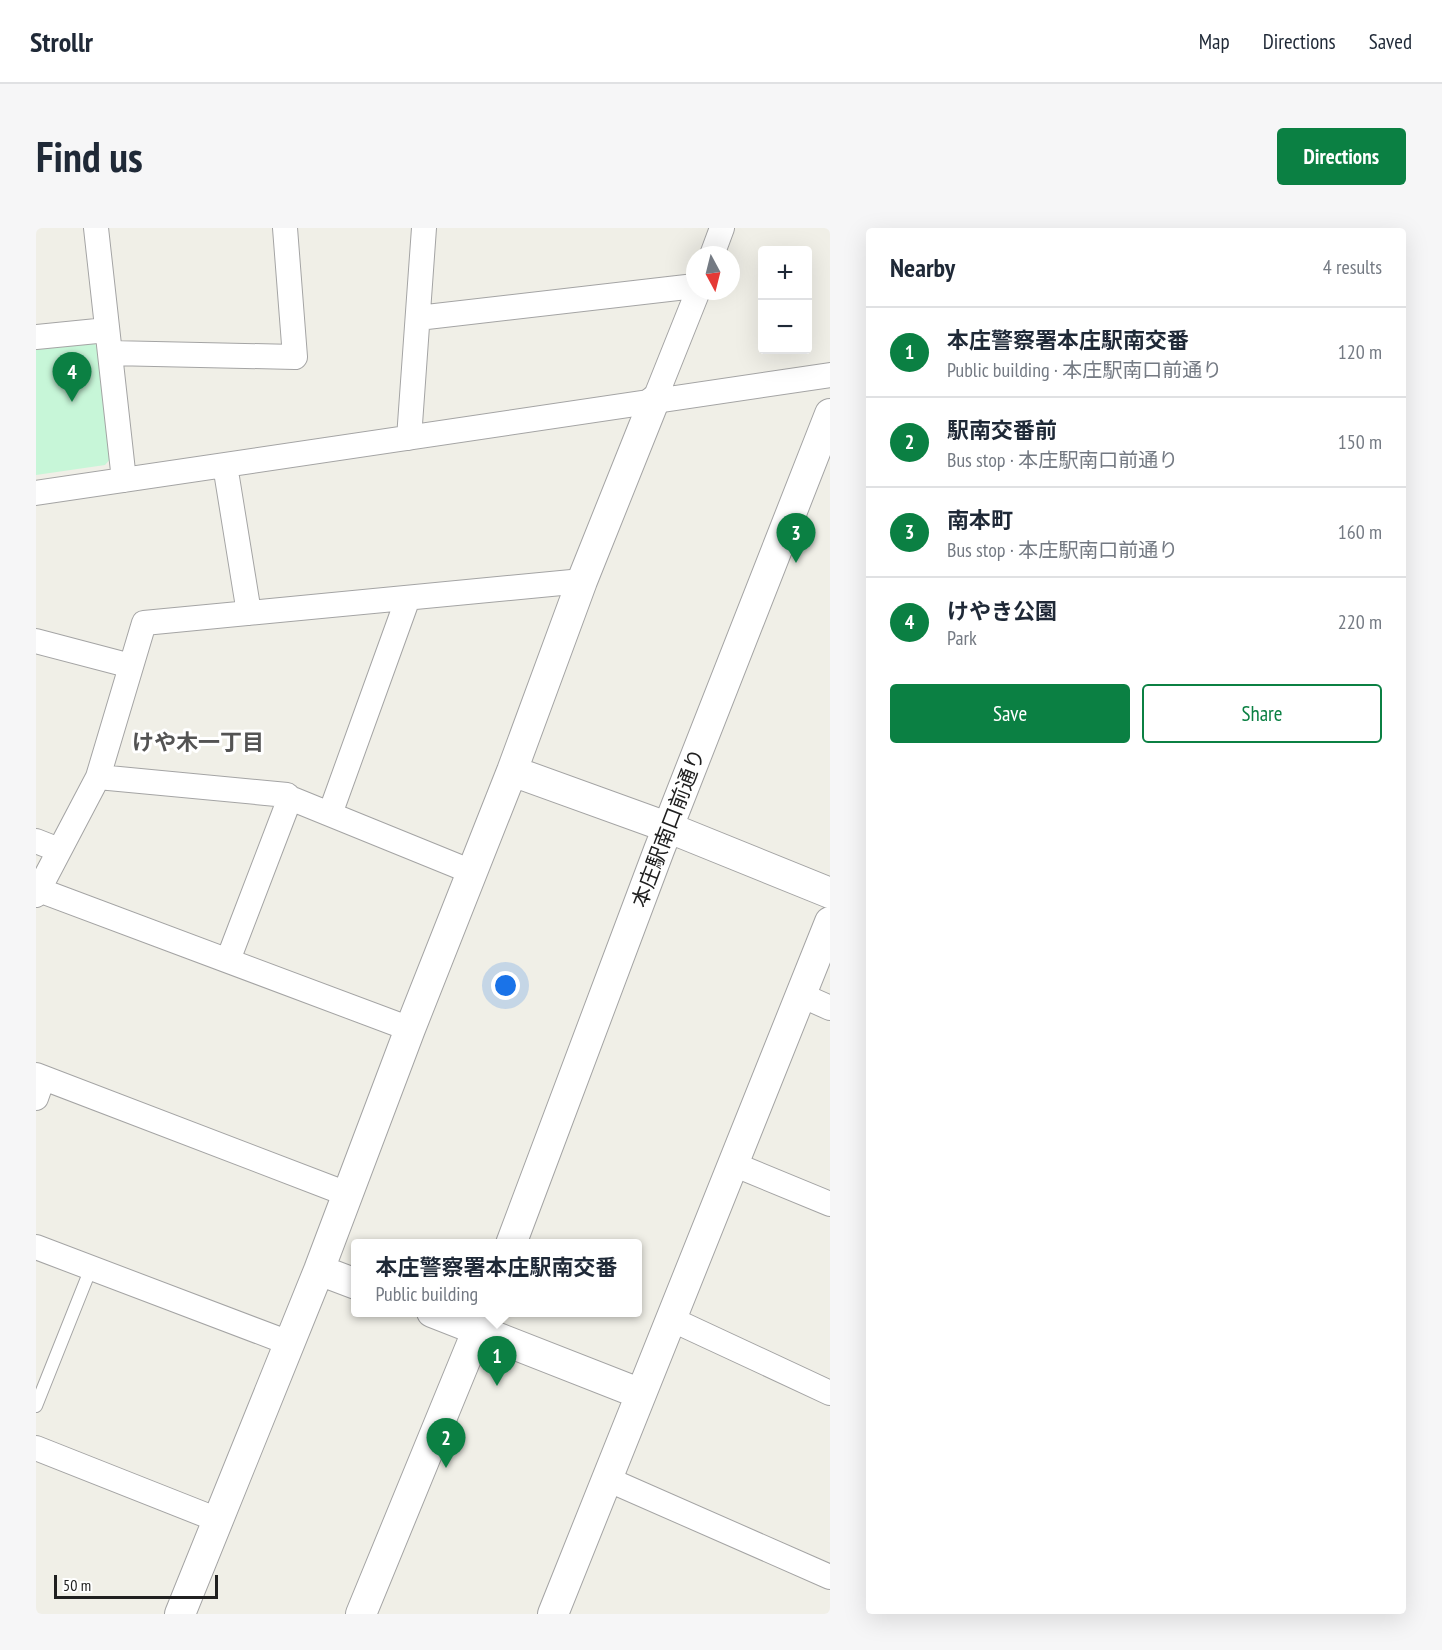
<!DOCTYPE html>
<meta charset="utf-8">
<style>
:root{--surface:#fff;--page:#f6f6f7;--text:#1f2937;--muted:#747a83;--line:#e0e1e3;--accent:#0b8043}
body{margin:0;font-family:"PT Sans Narrow","Noto Sans JP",sans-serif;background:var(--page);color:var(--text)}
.controls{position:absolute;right:18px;top:18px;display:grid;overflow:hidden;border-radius:6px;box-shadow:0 6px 24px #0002}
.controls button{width:54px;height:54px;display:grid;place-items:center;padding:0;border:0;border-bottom:2px solid var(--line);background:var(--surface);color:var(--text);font:30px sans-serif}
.compass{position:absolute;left:650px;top:18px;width:54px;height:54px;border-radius:50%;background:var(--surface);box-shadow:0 6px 24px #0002;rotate:173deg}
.scale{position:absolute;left:18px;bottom:15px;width:164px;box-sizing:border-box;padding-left:6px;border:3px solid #202020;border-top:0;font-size:16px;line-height:21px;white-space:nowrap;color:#202020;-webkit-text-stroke:4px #fff;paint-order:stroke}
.you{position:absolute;left:470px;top:758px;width:21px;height:21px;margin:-15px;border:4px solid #fff;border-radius:50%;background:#1a73e8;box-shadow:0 0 0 9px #1a73e833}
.badge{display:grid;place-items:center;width:39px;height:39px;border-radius:50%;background:var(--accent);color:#fff;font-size:20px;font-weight:700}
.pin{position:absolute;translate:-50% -50px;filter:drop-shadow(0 2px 3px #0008)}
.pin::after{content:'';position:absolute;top:32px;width:21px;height:18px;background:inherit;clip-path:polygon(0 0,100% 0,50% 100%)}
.popup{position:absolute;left:315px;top:1011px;width:291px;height:78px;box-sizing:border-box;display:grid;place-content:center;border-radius:6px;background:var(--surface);filter:drop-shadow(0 2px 4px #0005);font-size:20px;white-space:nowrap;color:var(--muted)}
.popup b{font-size:22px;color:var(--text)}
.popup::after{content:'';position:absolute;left:50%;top:100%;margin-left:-12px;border:12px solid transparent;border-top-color:var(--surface)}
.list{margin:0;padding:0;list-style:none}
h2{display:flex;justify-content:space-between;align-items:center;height:78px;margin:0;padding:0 24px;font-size:26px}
h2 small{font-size:20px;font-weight:400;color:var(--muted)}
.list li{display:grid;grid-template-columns:39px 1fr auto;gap:18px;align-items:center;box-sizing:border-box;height:90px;padding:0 24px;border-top:2px solid var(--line)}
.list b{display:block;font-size:22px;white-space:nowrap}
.list p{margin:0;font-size:20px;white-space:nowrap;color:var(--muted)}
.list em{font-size:20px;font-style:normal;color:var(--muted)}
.actions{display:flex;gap:12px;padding:18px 24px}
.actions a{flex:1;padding:14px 0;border:2px solid var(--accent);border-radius:6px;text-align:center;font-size:21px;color:var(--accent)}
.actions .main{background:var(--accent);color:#fff}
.map{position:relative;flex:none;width:794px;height:1386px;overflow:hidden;border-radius:6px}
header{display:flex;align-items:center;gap:36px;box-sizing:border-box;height:84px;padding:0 30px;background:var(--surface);border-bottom:2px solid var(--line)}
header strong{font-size:28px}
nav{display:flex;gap:33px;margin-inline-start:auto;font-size:21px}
.intro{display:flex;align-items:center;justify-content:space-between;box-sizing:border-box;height:144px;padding:0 36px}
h1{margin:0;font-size:42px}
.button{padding:15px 27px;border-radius:6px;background:var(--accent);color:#fff;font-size:21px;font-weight:700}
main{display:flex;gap:36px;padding:0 36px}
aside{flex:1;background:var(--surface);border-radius:6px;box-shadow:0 6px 24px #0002}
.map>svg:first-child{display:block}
.park{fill:#c7f6d8}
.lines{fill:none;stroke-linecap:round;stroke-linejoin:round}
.service-casing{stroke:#a4a4a4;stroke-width:14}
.minor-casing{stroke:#a4a4a4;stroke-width:26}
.tertiary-casing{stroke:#a4a4a4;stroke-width:32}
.service{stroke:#fff;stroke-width:12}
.minor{stroke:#fff;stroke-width:24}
.tertiary{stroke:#fff;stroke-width:30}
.labels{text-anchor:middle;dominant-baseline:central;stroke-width:6;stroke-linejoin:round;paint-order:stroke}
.street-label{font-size:21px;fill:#202020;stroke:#fff}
.neighbourhood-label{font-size:22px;font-weight:bold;fill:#535353;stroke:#fff}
</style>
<header>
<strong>Strollr</strong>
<nav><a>Map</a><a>Directions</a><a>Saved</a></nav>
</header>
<div class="intro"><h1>Find us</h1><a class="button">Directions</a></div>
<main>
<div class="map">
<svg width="794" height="1386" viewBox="0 0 794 1386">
<rect width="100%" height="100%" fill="#f0efe7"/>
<path class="park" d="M 55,114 L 66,120 L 77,228 L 69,237 L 0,247 L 0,120 Z"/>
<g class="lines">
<g class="service-casing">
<path id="service" d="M 0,1178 L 55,1040"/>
</g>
<g class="minor-casing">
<path id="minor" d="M 60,0 L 88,252
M 676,27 L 686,0
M 382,90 L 659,58
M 0,109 L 71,102
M 74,125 L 259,129 L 249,0
M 618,173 L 662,63
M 373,210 L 388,0
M 189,237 L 213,385
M 0,265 L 794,147
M 0,413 L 95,438
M 62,549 L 251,567 L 254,570 L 436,644
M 294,586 L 372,370
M 0,613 L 23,622
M 3,662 L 374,801
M 0,667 L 62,549 L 108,395 L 546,353
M 192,732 L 254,570
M 765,767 L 794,780
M 0,847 L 311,966
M 0,870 L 7,850
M 697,936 L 794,976
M 0,1019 L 253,1115
M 635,1091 L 794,1165
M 0,1220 L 182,1292
M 571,1251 L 794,1349"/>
</g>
<g class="tertiary-casing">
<path id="tertiary" d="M 476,543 L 631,599 L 794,665
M 475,1016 L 623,622 L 794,186
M 283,1042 L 320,1056
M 396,1084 L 605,1166
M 144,1386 L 283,1042 L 374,801 L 476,543 L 546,353 L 618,173
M 325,1386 L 449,1084
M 517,1386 L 794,694"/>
</g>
<use href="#service" class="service"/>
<use href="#minor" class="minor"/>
<use href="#tertiary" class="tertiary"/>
</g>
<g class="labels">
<g class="street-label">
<text transform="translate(632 600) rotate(-69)">本庄駅南口前通り</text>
</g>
<g class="neighbourhood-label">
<text x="162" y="514">けや木一丁目</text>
</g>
</g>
</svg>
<div class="controls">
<button>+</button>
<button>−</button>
</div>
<svg class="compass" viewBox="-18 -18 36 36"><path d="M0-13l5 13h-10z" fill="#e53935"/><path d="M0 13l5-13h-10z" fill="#747a83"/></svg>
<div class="scale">50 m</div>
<div class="you"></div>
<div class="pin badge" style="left:461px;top:1158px">1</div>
<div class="popup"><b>本庄警察署本庄駅南交番</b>Public building</div>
<div class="pin badge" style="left:410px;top:1240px">2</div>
<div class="pin badge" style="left:760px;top:335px">3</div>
<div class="pin badge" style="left:36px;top:174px">4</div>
</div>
<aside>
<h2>Nearby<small>4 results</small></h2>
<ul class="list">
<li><span class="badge">1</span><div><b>本庄警察署本庄駅南交番</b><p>Public building · 本庄駅南口前通り</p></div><em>120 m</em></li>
<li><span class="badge">2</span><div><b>駅南交番前</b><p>Bus stop · 本庄駅南口前通り</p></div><em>150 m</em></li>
<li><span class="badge">3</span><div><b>南本町</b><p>Bus stop · 本庄駅南口前通り</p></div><em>160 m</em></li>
<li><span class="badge">4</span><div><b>けやき公園</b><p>Park</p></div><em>220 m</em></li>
</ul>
<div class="actions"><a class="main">Save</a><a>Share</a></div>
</aside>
</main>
